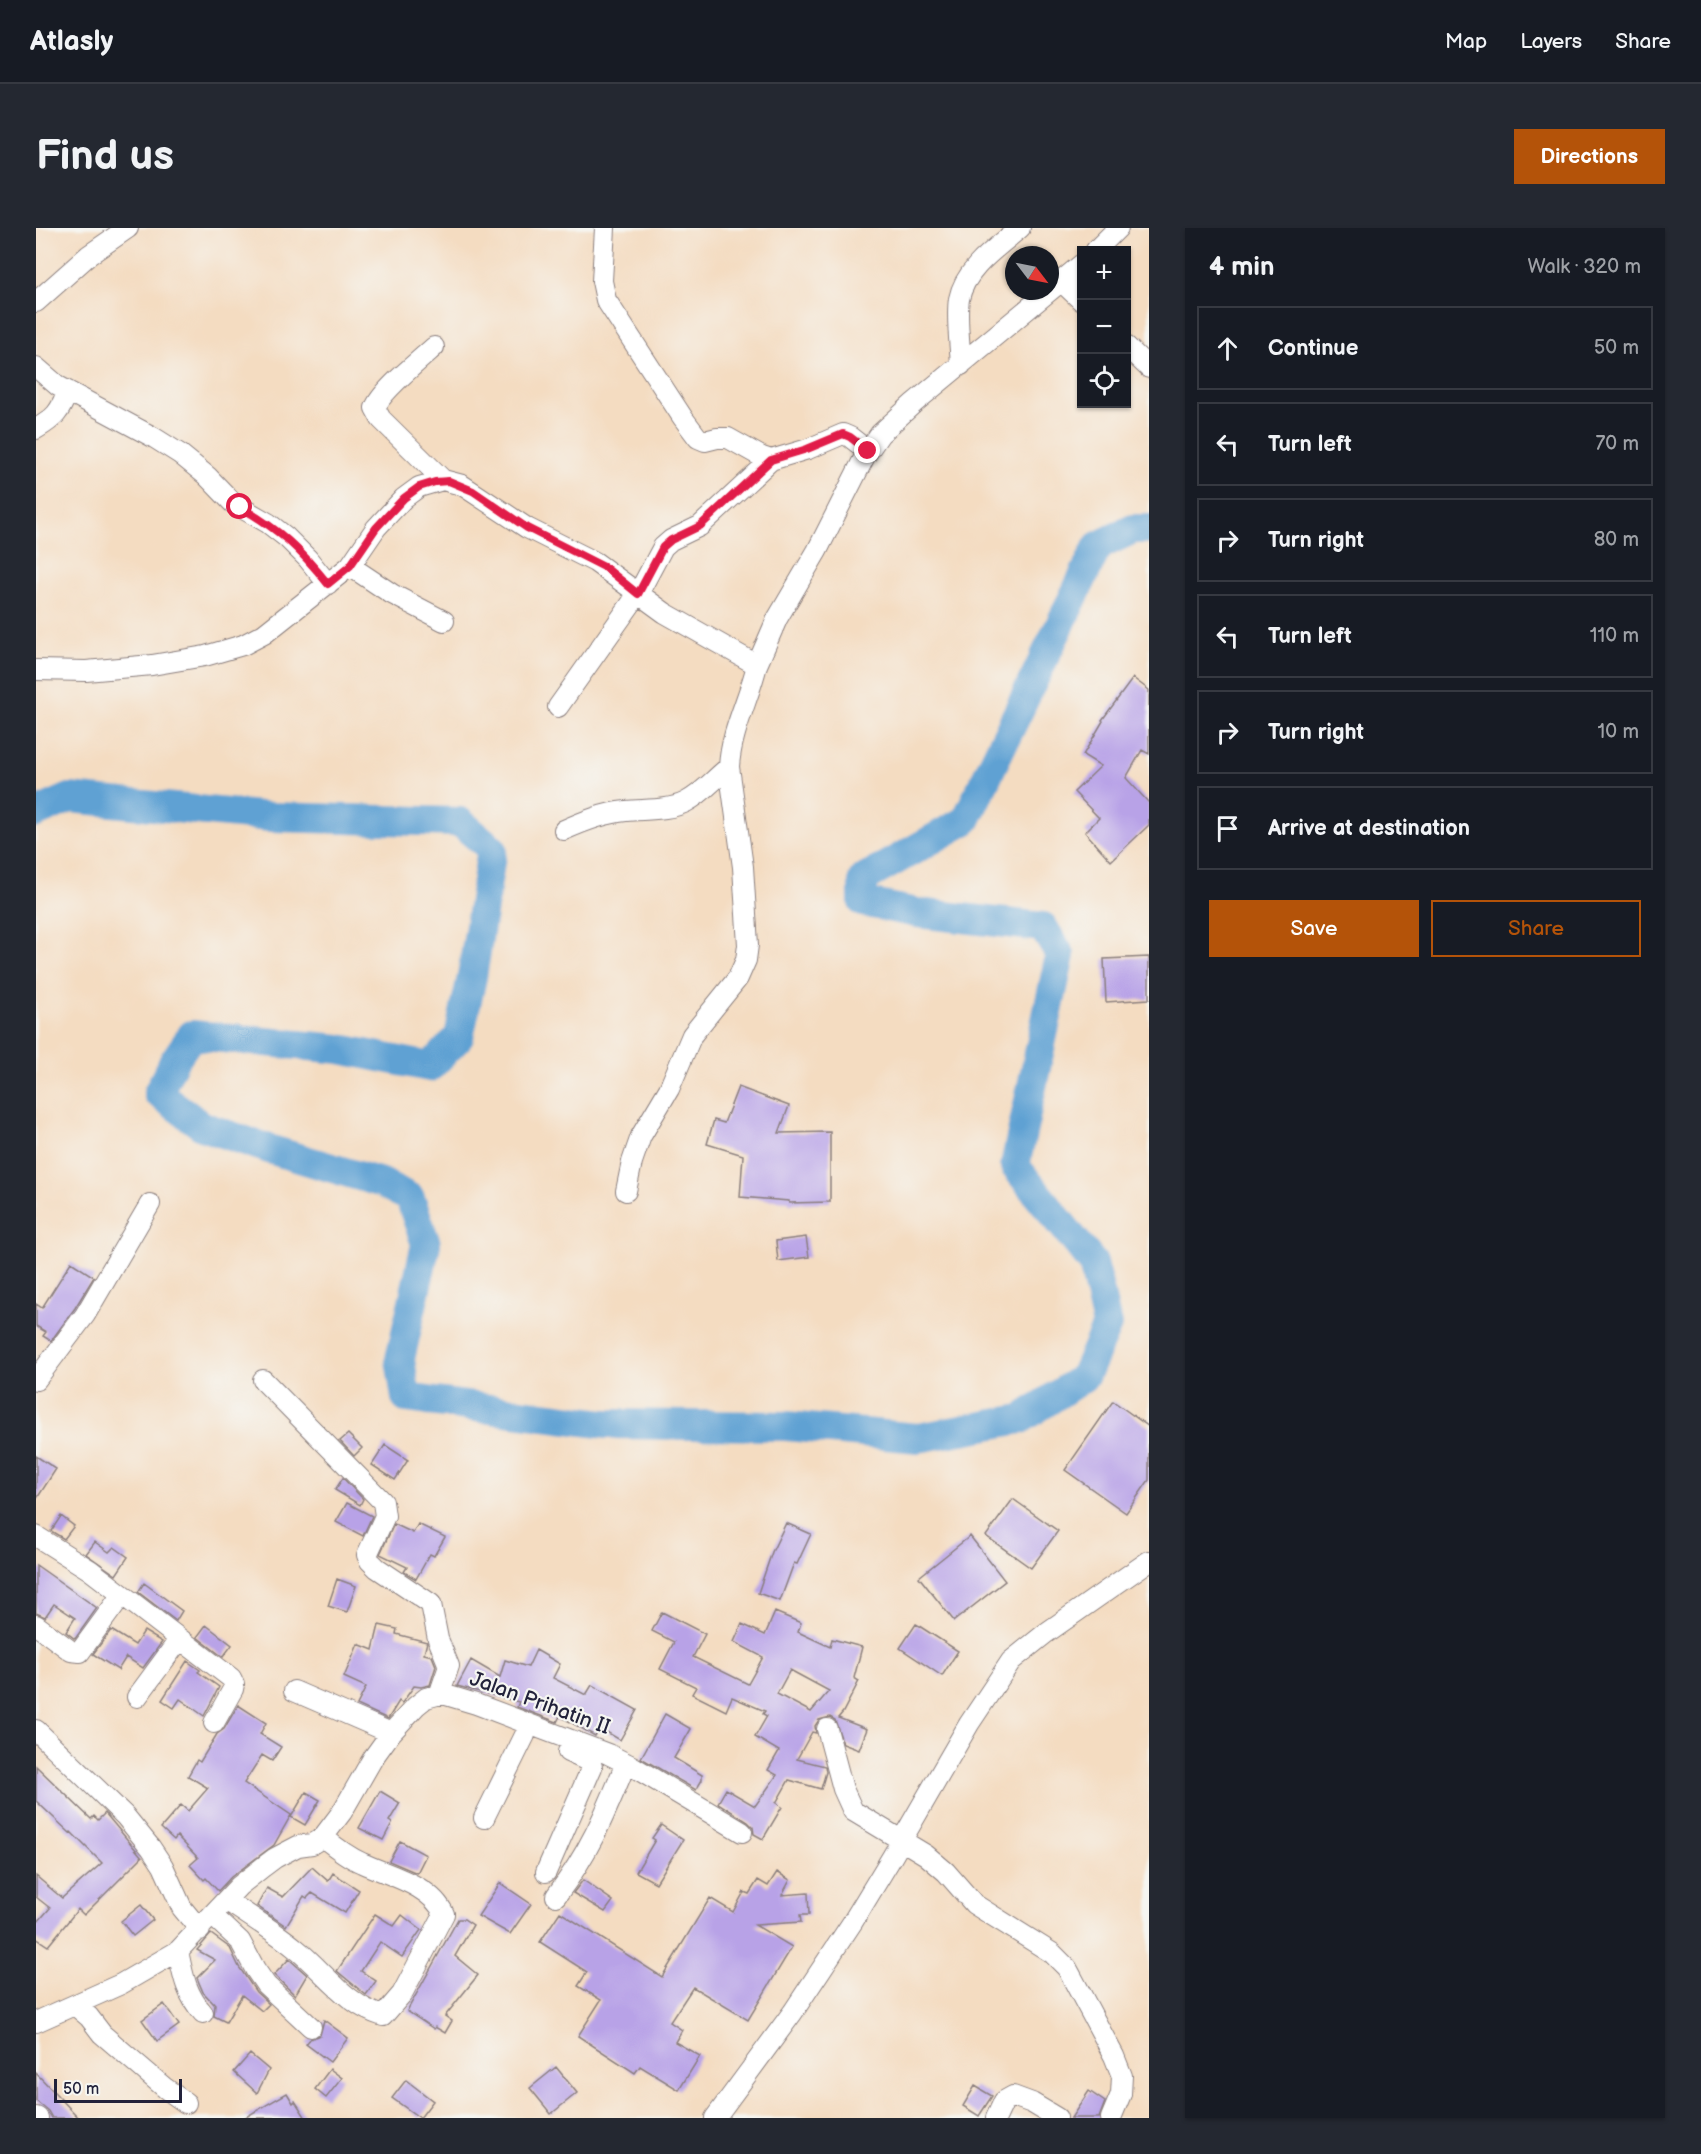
<!DOCTYPE html>
<meta charset="utf-8">
<style>
:root{--surface:#171b24;--page:#242831;--text:#f1f3f6;--muted:#9ea1a6;--line:#363941;--accent:#b45309}
body{margin:0;font-family:"Balsamiq Sans",sans-serif;background:var(--page);color:var(--text)}
.controls{position:absolute;right:18px;top:18px;display:grid;overflow:hidden;border-radius:0px;box-shadow:0 2px 4px #0004}
.controls button{width:54px;height:54px;display:grid;place-items:center;padding:0;border:0;border-bottom:2px solid var(--line);background:var(--surface);color:var(--text);font:30px sans-serif}
.compass{position:absolute;left:969px;top:18px;width:54px;height:54px;border-radius:50%;background:var(--surface);box-shadow:0 2px 4px #0004;rotate:122deg}
.scale{position:absolute;left:18px;bottom:15px;width:128px;box-sizing:border-box;padding-left:6px;border:3px solid #22223b;border-top:0;font-size:16px;line-height:21px;white-space:nowrap;color:#22223b;-webkit-text-stroke:4px #f6f6f2;paint-order:stroke}
.stop{position:absolute;width:18px;height:18px;margin:-14px;border:4px solid #e11d48;border-radius:50%;background:#fff}
.stop.end{background:#e11d48;border-color:#fff;box-shadow:0 2px 6px #0008}
.list{margin:0;padding:0;list-style:none}
h2{display:flex;justify-content:space-between;align-items:center;height:78px;margin:0;padding:0 24px;font-size:26px}
h2 small{font-size:20px;font-weight:400;color:var(--muted)}
.list li{display:grid;grid-template-columns:39px 1fr auto;gap:18px;align-items:center;box-sizing:border-box;height:84px;margin:0 12px 12px;padding:0 12px;border:2px solid var(--line);border-radius:0px}
.list b{display:block;font-size:22px;white-space:nowrap}
.list em{font-size:20px;font-style:normal;color:var(--muted)}
.actions{display:flex;gap:12px;padding:18px 24px}
.actions a{flex:1;padding:14px 0;border:2px solid var(--accent);border-radius:0px;text-align:center;font-size:21px;color:var(--accent)}
.actions .main{background:var(--accent);color:#fff}
.icon{flex:none;width:33px;height:33px;fill:none;stroke:currentColor;stroke-width:2;stroke-linecap:round;stroke-linejoin:round}
.map{position:relative;flex:none;width:1113px;height:1890px;overflow:hidden;border-radius:0px}
header{display:flex;align-items:center;gap:36px;box-sizing:border-box;height:84px;padding:0 30px;background:var(--surface);border-bottom:2px solid var(--line)}
header strong{font-size:28px}
nav{display:flex;gap:33px;margin-inline-start:auto;font-size:21px}
.intro{display:flex;align-items:center;justify-content:space-between;box-sizing:border-box;height:144px;padding:0 36px}
h1{margin:0;font-size:42px}
.button{padding:15px 27px;border-radius:0px;background:var(--accent);color:#fff;font-size:21px;font-weight:700}
main{display:flex;gap:36px;padding:0 36px}
aside{flex:1;background:var(--surface);border-radius:0px;box-shadow:0 2px 4px #0004}
.map>svg:first-child{display:block}
.lines{fill:none;stroke-linecap:round;stroke-linejoin:round}
.river{stroke:#5fa1d3;stroke-width:30}
.building{fill:#b8a2e7;fill-rule:evenodd}
.minor-casing{stroke:#8b7f7e;stroke-width:22}
.minor{stroke:#fff;stroke-width:20}
.route{stroke:#e11d48;stroke-width:8}
.labels{text-anchor:middle;dominant-baseline:central;stroke-width:4.5;stroke-linejoin:round;paint-order:stroke}
.street-label{font-size:21px;fill:#22223b;stroke:#f6f6f2}
</style>
<header>
<strong>Atlasly</strong>
<nav><a>Map</a><a>Layers</a><a>Share</a></nav>
</header>
<div class="intro"><h1>Find us</h1><a class="button">Directions</a></div>
<main>
<div class="map">
<svg width="1113" height="1890" viewBox="0 0 1113 1890">
<rect width="100%" height="100%" fill="#f6f6f2"/>
<filter id="ink" filterUnits="userSpaceOnUse"><feTurbulence type="fractalNoise" baseFrequency=".0167" numOctaves="2"/><feDisplacementMap in="SourceGraphic" scale="12" xChannelSelector="R" yChannelSelector="G"/><feConvolveMatrix kernelMatrix="1 2 1 2 8 2 1 2 1" color-interpolation-filters="sRGB"/></filter>
<filter id="wash" filterUnits="userSpaceOnUse"><feTurbulence type="fractalNoise" baseFrequency=".008" numOctaves="4" result="noise"/><feDisplacementMap in="SourceGraphic" scale="24" xChannelSelector="R" yChannelSelector="G"/><feGaussianBlur stdDeviation="1.35" result="paint"/><feColorMatrix in="noise" values="0 0 0 0 0 0 0 0 0 0 0 0 0 0 0 0 0 1.4 0 .05"/><feComposite in="paint" operator="in"/></filter>
<g filter="url(#wash)">
<rect width="100%" height="100%" fill="#f4dcc1"/>
<g class="lines">
<path class="river" d="M 0,585 L 34,570 L 234,589 L 424,594 L 456,621 L 436,749 L 423,809 L 394,839 L 304,821 L 156,807 L 138,833 L 122,865 L 166,898 L 236,922 L 346,955 L 374,970 L 390,1016 L 364,1131 L 370,1170 L 569,1196 L 750,1198 L 882,1210 L 985,1191 L 1048,1149 L 1071,1097 L 1057,1035 L 979,938 L 1024,727 L 1007,699 L 881,685 L 827,674 L 827,651 L 930,592 L 1062,318 L 1097,301 L 1113,301"/>
</g>
<g id="blocks">
<path class="building" d="M 1097,450 L 1113,462 L 1113,526 L 1106,522 L 1090,550 L 1113,575 L 1113,597 L 1075,633 L 1049,604 L 1063,590 L 1038,564 L 1065,538 L 1047,527 L 1067,493 L 1066,492 Z
M 1113,729 L 1113,771 L 1070,774 L 1068,731 Z
M 702,859 L 753,878 L 743,905 L 794,904 L 794,974 L 753,975 L 753,973 L 704,969 L 707,927 L 671,916 L 678,892 L 688,895 Z
M 770,1009 L 773,1029 L 742,1033 L 740,1013 Z
M 35,1034 L 58,1049 L 39,1080 L 15,1113 L 7,1108 L 10,1104 L 0,1098 L 0,1076 L 6,1080 Z
M 1077,1173 L 1113,1199 L 1113,1252 L 1090,1285 L 1029,1242 Z
M 312,1206 L 326,1220 L 318,1228 L 304,1213 Z
M 349,1217 L 372,1232 L 359,1252 L 336,1237 Z
M 0,1228 L 20,1241 L 0,1272 Z
M 307,1250 L 327,1271 L 324,1277 L 299,1262 Z
M 977,1271 L 1022,1303 L 995,1340 L 950,1308 Z
M 311,1275 L 336,1288 L 327,1308 L 300,1294 Z
M 25,1288 L 38,1298 L 28,1311 L 15,1303 Z
M 750,1295 L 775,1306 L 761,1336 L 758,1335 L 744,1373 L 722,1365 L 736,1324 Z
M 358,1296 L 377,1305 L 382,1296 L 409,1309 L 398,1328 L 394,1326 L 380,1351 L 368,1344 L 371,1339 L 344,1326 Z
M 934,1308 L 969,1353 L 918,1393 L 883,1349 Z
M 59,1314 L 73,1324 L 78,1319 L 92,1329 L 80,1347 L 50,1326 Z
M 0,1337 L 61,1380 L 39,1411 L 30,1404 L 39,1390 L 18,1376 L 9,1389 L 0,1385 Z
M 301,1351 L 320,1358 L 311,1384 L 292,1378 Z
M 108,1355 L 146,1383 L 140,1393 L 102,1364 Z
M 626,1384 L 669,1406 L 657,1429 L 712,1456 L 727,1429 L 698,1414 L 706,1396 L 729,1407 L 739,1384 L 765,1395 L 762,1404 L 794,1419 L 796,1411 L 826,1419 L 818,1450 L 823,1453 L 807,1484 L 802,1490 L 831,1501 L 823,1522 L 807,1516 L 799,1492 L 794,1489 L 783,1492 L 779,1498 L 780,1505 L 776,1504 L 761,1531 L 789,1538 L 790,1544 L 785,1561 L 753,1552 L 740,1575 L 746,1579 L 727,1611 L 718,1606 L 717,1599 L 712,1594 L 682,1575 L 690,1561 L 719,1578 L 741,1547 L 732,1542 L 743,1523 L 719,1509 L 731,1488 L 727,1486 L 729,1483 L 696,1469 L 690,1483 L 656,1466 L 660,1459 L 624,1441 L 638,1414 L 616,1403 ZM 754,1442 L 793,1463 L 775,1484 L 741,1466 Z
M 880,1396 L 922,1423 L 906,1448 L 864,1420 Z
M 170,1397 L 196,1417 L 187,1429 L 161,1409 Z
M 343,1397 L 361,1401 L 360,1406 L 391,1414 L 388,1426 L 396,1428 L 400,1438 L 394,1457 L 385,1459 L 378,1458 L 366,1475 L 363,1473 L 352,1491 L 321,1477 L 330,1459 L 308,1449 L 322,1416 L 337,1422 Z
M 75,1402 L 99,1417 L 108,1403 L 126,1414 L 107,1440 L 90,1429 L 82,1442 L 57,1426 Z
M 500,1422 L 524,1436 L 517,1450 L 550,1467 L 556,1457 L 601,1482 L 584,1512 L 564,1500 L 559,1508 L 524,1488 L 521,1494 L 481,1479 L 483,1474 L 421,1458 L 435,1432 L 464,1449 L 469,1432 L 492,1439 Z
M 151,1433 L 164,1442 L 162,1444 L 183,1459 L 168,1488 L 144,1471 L 138,1480 L 126,1472 Z
M 202,1477 L 230,1495 L 224,1506 L 245,1519 L 236,1533 L 226,1527 L 208,1555 L 255,1587 L 238,1617 L 195,1649 L 182,1663 L 170,1650 L 168,1652 L 154,1637 L 162,1630 L 141,1608 L 138,1612 L 125,1600 L 145,1577 L 152,1583 L 172,1560 L 152,1548 L 161,1532 L 164,1534 L 181,1506 L 188,1501 Z
M 629,1486 L 655,1501 L 638,1530 L 666,1547 L 666,1552 L 660,1562 L 605,1530 Z
M 0,1538 L 55,1591 L 58,1588 L 62,1592 L 69,1585 L 106,1629 L 48,1687 L 42,1681 L 12,1718 L 0,1710 L 0,1696 L 14,1680 L 0,1669 L 0,1648 L 26,1670 L 66,1635 L 35,1604 L 34,1605 L 0,1573 Z
M 344,1563 L 364,1575 L 353,1593 L 356,1595 L 347,1612 L 323,1600 Z
M 270,1564 L 284,1572 L 269,1597 L 255,1589 Z
M 625,1597 L 647,1612 L 620,1655 L 600,1644 L 619,1612 L 616,1610 Z
M 364,1613 L 390,1627 L 381,1645 L 353,1633 Z
M 276,1639 L 292,1653 L 297,1645 L 323,1662 L 309,1685 L 276,1665 L 271,1670 L 268,1668 L 250,1698 L 221,1678 L 231,1660 L 247,1669 Z
M 741,1644 L 754,1652 L 746,1667 L 772,1665 L 773,1687 L 764,1687 L 765,1694 L 719,1697 L 756,1719 L 712,1792 L 657,1759 L 634,1794 L 646,1802 L 639,1814 L 664,1828 L 643,1862 L 604,1838 L 599,1845 L 542,1808 L 565,1772 L 542,1758 L 551,1744 L 504,1714 L 524,1684 L 626,1749 L 674,1670 L 697,1684 L 708,1664 L 713,1666 L 722,1652 L 732,1658 Z
M 547,1652 L 577,1673 L 569,1684 L 537,1665 Z
M 464,1655 L 495,1676 L 474,1706 L 442,1688 Z
M 105,1677 L 117,1692 L 97,1708 L 85,1693 Z
M 339,1686 L 358,1698 L 366,1687 L 385,1702 L 366,1729 L 344,1714 L 325,1743 L 340,1753 L 330,1767 L 301,1743 Z
M 422,1691 L 428,1691 L 437,1697 L 419,1728 L 442,1747 L 409,1788 L 416,1793 L 409,1805 L 399,1799 L 398,1801 L 371,1783 Z
M 175,1706 L 194,1720 L 203,1739 L 220,1764 L 233,1776 L 226,1783 L 206,1767 L 190,1794 L 178,1788 L 179,1777 L 167,1764 L 161,1750 L 179,1732 L 161,1722 Z
M 253,1731 L 271,1747 L 259,1767 L 238,1747 Z
M 128,1776 L 143,1797 L 121,1813 L 106,1792 Z
M 288,1792 L 312,1810 L 294,1834 L 270,1816 L 274,1811 L 284,1807 Z
M 214,1826 L 233,1842 L 221,1865 L 198,1844 Z
M 520,1839 L 541,1865 L 515,1886 L 494,1860 Z
M 294,1841 L 306,1850 L 290,1870 L 279,1861 Z
M 0,1845 L 43,1890 L 16,1890 L 12,1883 L 0,1873 Z
M 370,1852 L 397,1873 L 384,1890 L 356,1870 Z
M 939,1858 L 956,1868 L 943,1888 L 927,1878 Z
M 1053,1863 L 1069,1874 L 1063,1890 L 1035,1890 Z
M 251,1865 L 257,1875 L 259,1873 L 270,1890 L 208,1890 Z"/>
</g>
</g>
<g filter="url(#ink)">
<use href="#blocks" fill-opacity="0" stroke="#8b7f7e" stroke-width="1.5"/>
<g class="lines">
<g class="minor-casing">
<path id="minor" d="M 569,0 L 566,53 L 570,72 L 647,190 L 662,210 L 669,213 L 681,210 L 692,210 L 726,229 L 735,232 L 772,221 L 807,206 L 814,209 L 832,223
M 1060,22 L 1082,0
M 1026,54 L 1046,73
M 0,74 L 53,27 L 92,0
M 1090,118 L 1113,140
M 398,119 C 383,133 345,163 339,180 L 345,191 L 407,252
M 925,137 C 924,117 920,89 923,71 C 929,40 962,19 984,0
M 0,139 L 22,158 L 117,209 L 144,226 L 171,248 L 197,275 L 232,295 L 250,309 L 272,331 L 292,356
M 0,201 C 19,190 24,184 32,163
M 314,338 L 356,366 L 408,393
M 0,442 L 50,443 L 116,437 L 169,428 L 207,417 L 228,406 L 314,338 L 340,300 L 368,270 L 383,259 L 407,252 L 426,257 L 491,300 L 559,334 L 629,385 L 721,437 L 741,391 L 781,323 L 829,228 L 844,206 L 878,175 L 1046,36
M 522,479 L 602,366 L 627,319 L 635,312 L 664,298 L 735,232
M 528,602 C 548,593 568,585 590,583 C 610,581 632,583 650,574 C 666,566 679,550 693,539
M 590,963 L 596,934 L 605,908 L 633,861 L 656,807 L 702,750 L 710,732 L 712,717 L 707,639 L 693,539 C 695,503 713,471 721,437
M 0,1152 L 49,1087 L 114,976
M 227,1152 L 347,1274 L 349,1288 L 331,1327 L 334,1333 L 341,1340 L 395,1376 L 402,1411 L 413,1438 L 405,1461 L 410,1467
M 0,1308 L 54,1342 L 195,1450 L 198,1456 L 197,1461 L 178,1495
M 0,1397 L 35,1423 L 44,1424 L 85,1368
M 258,1463 L 355,1505
M 101,1469 L 143,1412
M 791,1501 L 807,1561 L 817,1583 L 890,1627 L 910,1644 L 938,1676 L 1016,1725 L 1031,1740 L 1078,1828 L 1086,1848 L 1085,1866 L 1075,1890
M 0,1502 L 89,1588 L 115,1620 L 127,1638 L 146,1680 L 164,1702
M 448,1590 L 489,1507
M 510,1644 L 556,1539 L 554,1534 L 532,1524
M 520,1668 C 554,1624 569,1586 590,1535
M 190,1672 C 213,1688 237,1702 259,1720 C 287,1742 311,1778 347,1788 L 366,1766 L 408,1686 C 395,1657 354,1648 326,1635 C 312,1629 299,1619 287,1609
M 177,1688 L 204,1713 L 219,1741 L 230,1757 L 275,1799
M 142,1723 C 147,1747 150,1766 167,1785
M 40,1778 L 53,1789 L 66,1806 L 129,1860 L 150,1875
M 0,1794 L 85,1756 L 142,1723 L 203,1658 L 227,1639 L 239,1630 L 262,1618 L 276,1616 L 287,1609 L 306,1584 L 337,1530 L 355,1505 L 380,1478 L 390,1470 L 401,1467 L 410,1467 L 440,1476 L 572,1526 L 596,1538 L 706,1604
M 0,1889 L 2,1890
M 679,1890 L 757,1784 L 816,1695 L 856,1629 L 933,1496 L 975,1433 L 1010,1405 L 1113,1333
M 960,1890 L 968,1873 L 977,1868 L 996,1875 L 1021,1890"/>
</g>
<use href="#minor" class="minor"/>
</g>
</g>
<g class="lines" filter="url(#ink)">
<path class="route" d="M 204,279 C 243,301 264,321 292,356 L 314,338 L 340,300 L 368,270 L 383,259 L 399,254 L 413,253 L 437,263 L 491,300 L 570,340 L 602,366 L 627,319 L 635,312 L 664,298 L 735,232 L 771,221 L 807,206 L 814,209 L 832,223"/>
</g>
<g class="labels">
<g class="street-label">
<text transform="translate(504 1475) rotate(20)">Jalan Prihatin II</text>
</g>
</g>
</svg>
<div class="controls">
<button>+</button>
<button>−</button>
<button><svg class="icon" aria-label="locate" viewBox="0 0 24 24"><circle cx="12" cy="12" r="6"/><path d="M12 2v4M12 18v4M2 12h4M18 12h4"/></svg></button>
</div>
<svg class="compass" viewBox="-18 -18 36 36"><path d="M0-13l5 13h-10z" fill="#e53935"/><path d="M0 13l5-13h-10z" fill="#9ea1a6"/></svg>
<div class="scale">50 m</div>
<div class="stop" style="left:204px;top:279px"></div>
<div class="stop end" style="left:832px;top:223px"></div>
</div>
<aside>
<h2>4 min<small>Walk · 320 m</small></h2>
<ul class="list">
<li><svg class="icon" aria-label="ahead" viewBox="0 0 24 24"><path d="M12 20V5M6 11l6-6 6 6"/></svg><div><b>Continue</b></div><em>50 m</em></li>
<li><svg class="icon" aria-label="left" viewBox="0 0 24 24"><path d="M17 20v-9H6M10 6l-5 5 5 5"/></svg><div><b>Turn left</b></div><em>70 m</em></li>
<li><svg class="icon" aria-label="right" viewBox="0 0 24 24"><path d="M7 20v-9h11M14 6l5 5-5 5"/></svg><div><b>Turn right</b></div><em>80 m</em></li>
<li><svg class="icon" aria-label="left" viewBox="0 0 24 24"><path d="M17 20v-9H6M10 6l-5 5 5 5"/></svg><div><b>Turn left</b></div><em>110 m</em></li>
<li><svg class="icon" aria-label="right" viewBox="0 0 24 24"><path d="M7 20v-9h11M14 6l5 5-5 5"/></svg><div><b>Turn right</b></div><em>10 m</em></li>
<li><svg class="icon" aria-label="arrive" viewBox="0 0 24 24"><path d="M6 21V4h12l-3 4 3 4H6"/></svg><div><b>Arrive at destination</b></div></li>
</ul>
<div class="actions"><a class="main">Save</a><a>Share</a></div>
</aside>
</main>
